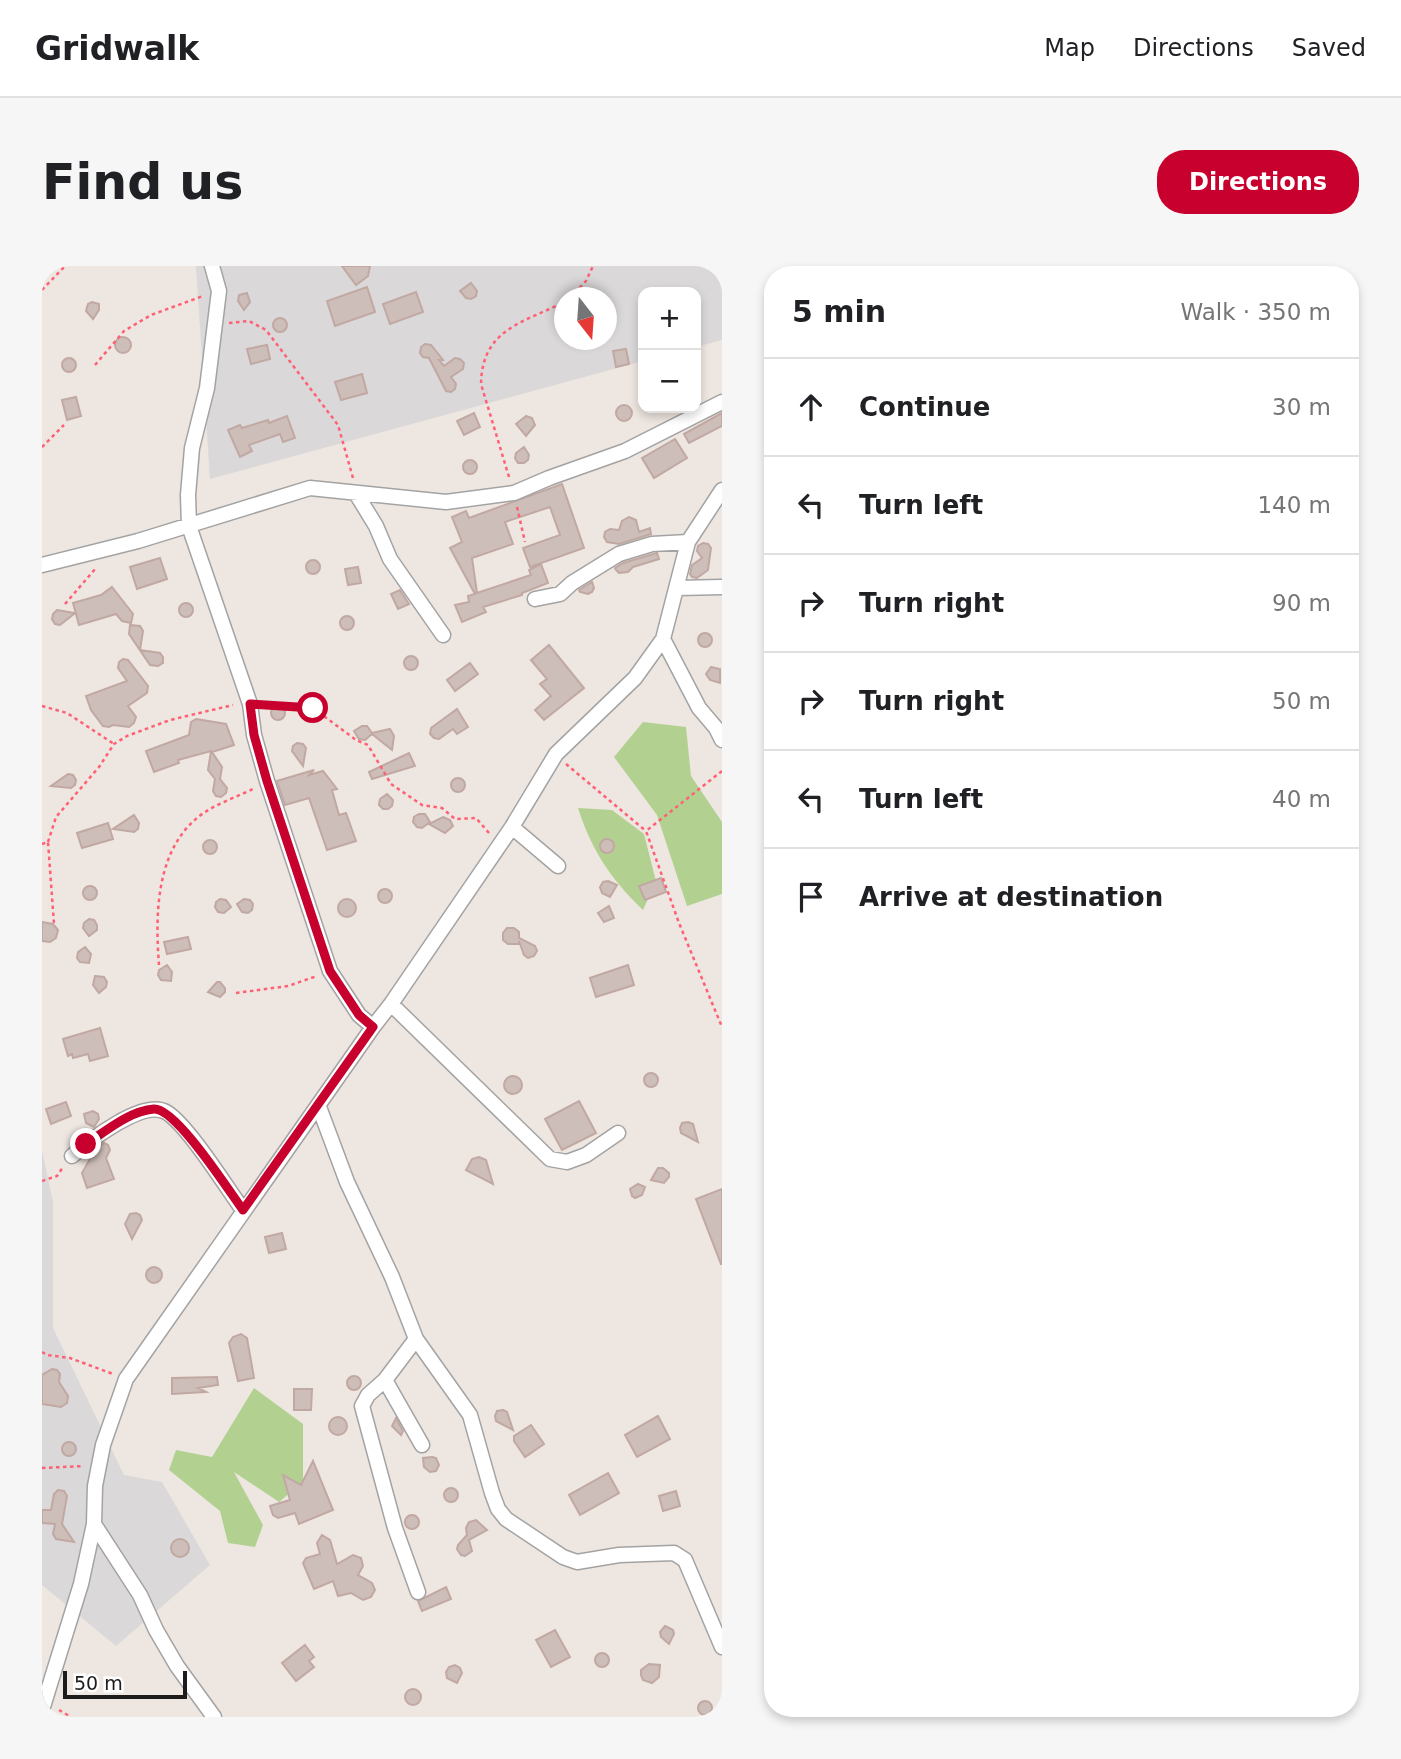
<!DOCTYPE html>
<meta charset="utf-8">
<style>
:root{--surface:#fff;--page:#f6f6f6;--text:#202124;--muted:#757577;--line:#e0e0e0;--accent:#c7002d}
body{margin:0;font-family:"DejaVu Sans",sans-serif;background:var(--page);color:var(--text)}
.controls{position:absolute;right:21px;top:21px;display:grid;overflow:hidden;border-radius:14px;box-shadow:0 4px 10px #0003}
.controls button{width:63px;height:63px;display:grid;place-items:center;padding:0;border:0;border-bottom:2px solid var(--line);background:var(--surface);color:var(--text);font:35px sans-serif}
.compass{position:absolute;left:512px;top:21px;width:63px;height:63px;border-radius:50%;background:var(--surface);box-shadow:0 4px 10px #0003;rotate:163deg}
.scale{position:absolute;left:21px;bottom:18px;width:124px;box-sizing:border-box;padding-left:7px;border:4px solid #1c1c1c;border-top:0;font-size:19px;line-height:24px;white-space:nowrap;color:#1c1c1c;-webkit-text-stroke:5px #fff;paint-order:stroke}
.stop{position:absolute;width:21px;height:21px;margin:-16px;border:5px solid #c7002d;border-radius:50%;background:#fff}
.stop.end{background:#c7002d;border-color:#fff;box-shadow:0 2px 7px #0008}
.list{margin:0;padding:0;list-style:none}
h2{display:flex;justify-content:space-between;align-items:center;height:91px;margin:0;padding:0 28px;font-size:30px}
h2 small{font-size:23px;font-weight:400;color:var(--muted)}
.list li{display:grid;grid-template-columns:46px 1fr auto;gap:21px;align-items:center;box-sizing:border-box;height:98px;padding:0 28px;border-top:2px solid var(--line)}
.list b{display:block;font-size:26px;white-space:nowrap}
.list em{font-size:23px;font-style:normal;color:var(--muted)}
.icon{flex:none;width:38px;height:38px;fill:none;stroke:currentColor;stroke-width:2;stroke-linecap:round;stroke-linejoin:round}
.map{position:relative;flex:none;width:680px;height:1451px;overflow:hidden;border-radius:28px}
header{display:flex;align-items:center;gap:42px;box-sizing:border-box;height:98px;padding:0 35px;background:var(--surface);border-bottom:2px solid var(--line)}
header strong{font-size:33px}
nav{display:flex;gap:38px;margin-inline-start:auto;font-size:24px}
.intro{display:flex;align-items:center;justify-content:space-between;box-sizing:border-box;height:168px;padding:0 42px}
h1{margin:0;font-size:49px}
.button{padding:18px 32px;border-radius:28px;background:var(--accent);color:#fff;font-size:24px;font-weight:700}
main{display:flex;gap:42px;padding:0 42px}
aside{flex:1;background:var(--surface);border-radius:28px;box-shadow:0 4px 10px #0003}
.map>svg:first-child{display:block}
.residential{fill:#dad8d9;fill-rule:evenodd}
.forest{fill:#b2d191}
.building{fill:#cebeb9;stroke:#c1a8a2;stroke-width:2}
.lines{fill:none;stroke-linecap:round;stroke-linejoin:round}
.minor-casing{stroke:#a3a3a3;stroke-width:17}
.path{stroke:#ff6074;stroke-width:2.5;stroke-dasharray:3.5 3.5;stroke-linecap:butt}
.minor{stroke:#fff;stroke-width:14}
.route{stroke:#c7002d;stroke-width:9}
</style>
<header>
<strong>Gridwalk</strong>
<nav><a>Map</a><a>Directions</a><a>Saved</a></nav>
</header>
<div class="intro"><h1>Find us</h1><a class="button">Directions</a></div>
<main>
<div class="map">
<svg width="680" height="1451" viewBox="0 0 680 1451">
<rect width="100%" height="100%" fill="#eee6e0"/>
<path class="residential" d="M 154,0 L 680,0 L 680,74 L 654,81 L 654,26 L 601,26 L 601,95 L 168,213 ZM 522,32 L 564,32 L 564,74 L 522,74 Z
M 0,885 L 11,936 L 11,1062 L 82,1209 L 120,1216 L 168,1299 L 74,1380 L 0,1319 Z"/>
<path class="forest" d="M 601,456 L 644,461 L 649,510 L 680,556 L 680,628 L 645,640 L 615,549 L 572,491 Z
M 536,542 L 570,544 L 602,568 L 614,615 L 601,644 C 568,612 550,585 536,542 Z
M 212,1122 L 261,1158 L 261,1216 L 237,1236 L 192,1206 L 221,1259 L 213,1281 L 186,1277 L 178,1245 L 127,1204 L 134,1184 L 170,1191 Z"/>
<path class="building" d="M 300,0 L 328,0 L 326,10 L 314,19 Z
M 429,17 L 435,25 L 434,30 L 429,33 L 424,32 L 418,25 Z
M 325,21 L 333,46 L 293,60 L 285,35 Z
M 374,26 L 381,46 L 348,58 L 341,38 Z
M 205,27 L 208,36 L 202,44 L 196,35 L 197,29 Z
M 50,36 L 57,38 L 57,44 L 51,53 L 44,45 L 46,38 Z
M231 59a7 7 0 1 1 14 0a7 7 0 1 1-14 0Z
M73 79a8 8 0 1 1 16 0a8 8 0 1 1-16 0Z
M 383,78 L 389,79 L 401,94 L 397,94 L 402,100 L 413,92 L 418,93 L 422,97 L 421,103 L 409,111 L 414,118 L 413,123 L 409,126 L 404,125 L 387,92 L 381,91 L 378,87 L 379,81 Z
M 225,79 L 228,93 L 209,98 L 205,83 Z
M 584,83 L 587,98 L 574,101 L 571,85 Z
M20 99a7 7 0 1 1 14 0a7 7 0 1 1-14 0Z
M 320,108 L 325,127 L 299,134 L 293,116 Z
M 34,131 L 39,150 L 25,154 L 20,134 Z
M574 147a8 8 0 1 1 16 0a8 8 0 1 1-16 0Z
M 432,147 L 438,161 L 422,169 L 415,155 Z
M 680,147 L 680,160 L 647,177 L 642,168 Z
M 245,150 L 253,172 L 241,176 L 238,168 L 207,179 L 210,185 L 198,191 L 186,164 L 198,159 L 200,162 L 226,154 L 227,157 Z
M 484,150 L 490,152 L 493,159 L 484,170 L 474,158 Z
M 633,173 L 645,192 L 612,212 L 600,192 Z
M 482,181 L 487,189 L 486,194 L 482,197 L 476,197 L 473,192 L 474,187 Z
M421 201a7 7 0 1 1 14 0a7 7 0 1 1-14 0Z
M 520,218 L 542,282 L 488,301 L 481,282 L 518,269 L 508,241 L 463,256 L 471,278 L 430,292 L 435,327 L 489,309 L 487,304 L 499,298 L 506,317 L 480,327 L 480,329 L 441,341 L 444,346 L 420,356 L 413,339 L 427,336 L 426,330 L 433,328 L 408,282 L 420,276 L 410,251 L 424,245 L 427,252 Z
M 587,251 L 594,254 L 597,266 L 608,262 L 609,268 L 577,278 L 565,276 L 562,271 L 563,266 L 568,263 L 577,264 L 580,255 Z
M 661,277 L 666,278 L 669,282 L 666,304 L 655,312 L 650,311 L 648,308 L 650,299 L 660,292 L 655,285 L 656,280 Z
M 615,287 L 617,293 L 591,301 L 586,306 L 577,307 L 574,304 L 573,302 L 581,297 Z
M 118,292 L 125,313 L 95,323 L 88,301 Z
M264 301a7 7 0 1 1 14 0a7 7 0 1 1-14 0Z
M 316,301 L 319,317 L 306,319 L 303,303 Z
M 550,316 L 552,322 L 550,326 L 546,328 L 538,326 L 537,324 Z
M 70,321 L 91,348 L 89,357 L 80,355 L 74,348 L 37,359 L 31,337 L 59,329 Z
M 358,324 L 367,338 L 356,343 L 349,328 Z
M137 344a7 7 0 1 1 14 0a7 7 0 1 1-14 0Z
M 15,344 L 33,347 L 18,359 L 13,358 L 10,353 L 11,348 Z
M298 357a7 7 0 1 1 14 0a7 7 0 1 1-14 0Z
M 88,359 L 98,360 L 101,365 L 98,384 L 118,387 L 121,391 L 121,397 L 116,400 L 108,399 L 87,368 Z
M656 374a7 7 0 1 1 14 0a7 7 0 1 1-14 0Z
M 507,379 L 542,422 L 502,454 L 493,444 L 509,430 L 498,418 L 505,413 L 489,394 Z
M362 397a7 7 0 1 1 14 0a7 7 0 1 1-14 0Z
M 81,393 L 86,394 L 106,420 L 105,427 L 86,440 L 94,451 L 92,457 L 87,461 L 71,459 L 67,461 L 61,460 L 49,444 L 44,430 L 85,415 L 76,402 L 77,396 Z
M 428,397 L 436,408 L 413,425 L 405,414 Z
M 669,401 L 678,403 L 678,417 L 668,414 L 664,408 Z
M229 447a7 7 0 1 1 14 0a7 7 0 1 1-14 0Z
M 415,443 L 426,461 L 415,468 L 411,463 L 397,473 L 392,472 L 388,468 L 389,462 Z
M 154,453 L 184,458 L 192,479 L 170,486 L 180,501 L 178,513 L 185,522 L 184,527 L 179,531 L 174,530 L 171,525 L 173,513 L 166,504 L 169,485 L 136,494 L 137,497 L 112,506 L 104,485 L 147,469 L 149,456 Z
M 320,460 L 325,460 L 330,467 L 348,463 L 352,470 L 350,484 L 330,468 L 323,474 L 317,473 L 312,465 Z
M 255,477 L 261,478 L 264,482 L 261,500 L 250,485 L 251,480 Z
M 367,487 L 373,500 L 330,513 L 327,506 Z
M 272,504 L 267,509 L 281,505 L 295,523 L 290,524 L 297,549 L 304,547 L 314,575 L 285,584 L 267,532 L 243,539 L 235,515 Z
M 26,508 L 31,509 L 34,514 L 33,519 L 29,522 L 9,520 Z
M409 519a7 7 0 1 1 14 0a7 7 0 1 1-14 0Z
M 345,528 L 351,534 L 350,540 L 346,543 L 341,543 L 337,539 L 338,533 Z
M 377,548 L 383,548 L 388,556 L 380,562 L 375,561 L 371,556 L 372,551 Z
M 92,549 L 97,557 L 96,563 L 92,566 L 71,563 Z
M 401,551 L 408,554 L 411,560 L 403,567 L 387,558 Z
M 66,557 L 71,573 L 40,582 L 35,567 Z
M558 580a7 7 0 1 1 14 0a7 7 0 1 1-14 0Z
M161 581a7 7 0 1 1 14 0a7 7 0 1 1-14 0Z
M 619,612 L 624,626 L 603,634 L 597,620 Z
M 566,615 L 575,619 L 568,631 L 560,627 L 558,621 L 561,616 Z
M41 627a7 7 0 1 1 14 0a7 7 0 1 1-14 0Z
M336 630a7 7 0 1 1 14 0a7 7 0 1 1-14 0Z
M 178,633 L 184,634 L 189,641 L 182,647 L 176,646 L 173,641 L 174,636 Z
M 202,633 L 208,634 L 211,638 L 210,644 L 206,647 L 200,646 L 195,638 Z
M296 642a9 9 0 1 1 18 0a9 9 0 1 1-18 0Z
M 567,640 L 572,652 L 562,656 L 556,647 Z
M 47,653 L 52,654 L 55,659 L 55,664 L 47,670 L 41,662 L 42,657 Z
M 0,656 L 11,658 L 16,664 L 14,672 L 8,676 L 0,675 Z
M 465,662 L 472,662 L 477,666 L 477,672 L 493,680 L 495,685 L 492,690 L 486,692 L 482,689 L 477,675 L 477,678 L 466,678 L 461,674 L 461,667 Z
M 146,671 L 149,683 L 125,688 L 122,676 Z
M 43,681 L 49,688 L 47,697 L 38,696 L 35,692 L 36,686 Z
M 125,699 L 130,706 L 129,715 L 119,714 L 116,709 L 117,704 Z
M 586,699 L 592,719 L 554,731 L 548,712 Z
M 53,710 L 62,711 L 65,716 L 64,721 L 57,727 L 51,719 Z
M 175,716 L 178,716 L 183,722 L 183,726 L 178,731 L 166,726 Z
M 58,762 L 66,790 L 48,795 L 46,788 L 31,792 L 30,788 L 26,790 L 21,773 Z
M602 814a7 7 0 1 1 14 0a7 7 0 1 1-14 0Z
M462 819a9 9 0 1 1 18 0a9 9 0 1 1-18 0Z
M 537,835 L 554,867 L 520,884 L 503,853 Z
M 24,836 L 29,850 L 9,858 L 4,843 Z
M 51,845 L 56,848 L 57,853 L 52,861 L 44,857 L 42,848 Z
M 646,856 L 651,858 L 656,876 L 639,867 L 638,862 L 640,857 Z
M 62,877 L 66,879 L 68,884 L 64,892 L 72,913 L 45,922 L 40,907 L 53,884 Z
M 437,891 L 444,894 L 451,918 L 424,904 L 430,893 Z
M 616,902 L 621,902 L 627,907 L 627,911 L 622,917 L 609,914 Z
M 596,918 L 603,921 L 600,929 L 593,932 L 590,930 L 588,923 Z
M 680,923 L 680,998 L 679,998 L 654,933 Z
M 94,947 L 98,949 L 100,954 L 90,973 L 83,958 L 88,948 Z
M 240,967 L 244,983 L 227,987 L 223,971 Z
M104 1009a8 8 0 1 1 16 0a8 8 0 1 1-16 0Z
M 199,1068 L 205,1072 L 212,1112 L 196,1115 L 187,1077 L 191,1071 Z
M 10,1103 L 15,1104 L 18,1108 L 17,1116 L 26,1130 L 25,1137 L 19,1141 L 0,1138 L 0,1109 Z
M305 1117a7 7 0 1 1 14 0a7 7 0 1 1-14 0Z
M 175,1111 L 176,1119 L 156,1122 L 164,1126 L 130,1128 L 130,1112 Z
M 252,1123 L 270,1123 L 269,1144 L 252,1144 Z
M 461,1144 L 465,1146 L 471,1164 L 454,1155 L 453,1150 L 455,1145 Z
M 616,1150 L 628,1173 L 595,1191 L 583,1169 Z
M287 1160a9 9 0 1 1 18 0a9 9 0 1 1-18 0Z
M 354,1152 L 361,1165 L 359,1169 L 350,1160 Z
M 489,1159 L 502,1178 L 483,1191 L 472,1175 L 472,1170 Z
M20 1183a7 7 0 1 1 14 0a7 7 0 1 1-14 0Z
M 390,1191 L 394,1192 L 397,1199 L 394,1205 L 388,1206 L 382,1201 L 381,1192 Z
M 271,1195 L 291,1244 L 257,1258 L 253,1247 L 236,1252 L 231,1249 L 228,1240 L 248,1234 L 241,1209 L 259,1219 Z
M 566,1207 L 577,1227 L 538,1249 L 527,1229 Z
M402 1229a7 7 0 1 1 14 0a7 7 0 1 1-14 0Z
M 16,1224 L 22,1225 L 25,1230 L 20,1258 L 32,1276 L 14,1273 L 11,1268 L 13,1258 L 0,1257 L 0,1244 L 9,1244 L 12,1228 Z
M 634,1225 L 638,1240 L 621,1245 L 617,1230 Z
M363 1256a7 7 0 1 1 14 0a7 7 0 1 1-14 0Z
M 434,1254 L 445,1264 L 427,1274 L 430,1285 L 423,1290 L 419,1289 L 415,1283 L 416,1279 L 425,1269 L 424,1262 L 427,1256 Z
M 280,1269 L 288,1274 L 295,1298 L 311,1289 L 319,1292 L 321,1300 L 316,1309 L 330,1317 L 333,1324 L 329,1331 L 321,1334 L 309,1327 L 296,1330 L 291,1315 L 272,1323 L 261,1297 L 264,1292 L 278,1288 L 275,1277 Z
M129 1282a9 9 0 1 1 18 0a9 9 0 1 1-18 0Z
M 404,1321 L 409,1333 L 380,1345 L 376,1335 Z
M 623,1360 L 631,1364 L 632,1368 L 627,1378 L 619,1371 L 618,1366 Z
M 513,1364 L 528,1391 L 509,1401 L 494,1374 Z
M 263,1379 L 272,1391 L 267,1395 L 272,1401 L 254,1415 L 240,1397 Z
M553 1394a7 7 0 1 1 14 0a7 7 0 1 1-14 0Z
M 607,1398 L 618,1399 L 617,1411 L 610,1417 L 601,1414 L 599,1409 L 599,1404 Z
M 413,1399 L 418,1402 L 420,1407 L 415,1417 L 405,1412 L 404,1406 L 407,1401 Z
M363 1431a8 8 0 1 1 16 0a8 8 0 1 1-16 0Z
M656 1442a7 7 0 1 1 14 0a7 7 0 1 1-14 0Z"/>
<g class="lines">
<g class="minor-casing">
<path id="minor" d="M 170,0 L 177,25 L 165,122 L 150,182 L 146,229 L 147,260 L 208,438 L 212,469 L 225,515 L 288,705 L 317,749 L 331,761
M 315,229 L 334,260 L 348,293 L 401,369
M 0,299 L 96,275 L 268,222 L 404,236 L 472,227 L 507,212 L 583,185 L 680,136
M 635,322 L 680,321
M 493,333 L 518,328 L 530,317 L 577,288 L 610,278 L 646,276
M 621,373 L 657,442 L 674,462 L 680,474
M 470,561 L 516,600
M 349,738 L 508,893 L 525,896 L 544,889 L 576,867
M 277,841 L 305,916 L 350,1011 L 374,1073 L 428,1149 L 450,1227 L 456,1243 L 464,1253 L 521,1291 L 535,1296 L 577,1289 L 632,1287 L 643,1294 L 680,1381
M 30,890 C 47,875 101,833 124,846 C 145,858 185,922 201,944
M 374,1073 L 343,1114 L 326,1129 L 320,1140 L 353,1262 L 376,1326
M 343,1114 L 380,1179
M 52,1258 L 98,1329 L 114,1364 L 135,1400 L 172,1451
M 0,1444 L 39,1318 L 52,1258 L 53,1220 L 61,1179 L 84,1113 L 331,761 L 349,738 L 470,561 L 514,488 L 593,412 L 621,373 L 646,276 L 680,224"/>
</g>
<path class="path" d="M 0,24 L 23,0
M 528,32 L 544,15 L 551,0
M 187,57 L 207,55 L 224,64 L 296,159 L 311,212
M 53,99 L 82,65 L 109,49 L 161,30
M 0,181 L 22,159
M 467,211 L 439,118 C 440,63 481,57 522,36
M 475,241 L 483,276
M 23,338 L 54,302
M 222,439 L 271,442 L 314,474 L 326,479 L 349,518 L 380,539 L 400,542 L 413,553 L 434,552 L 447,567
M 0,440 L 25,447 L 72,478
M 524,498 L 604,565
M 680,505 L 604,565 L 637,657 L 680,761
M 6,576 L 14,551 L 57,501 L 72,478 L 85,470 L 128,454 L 191,439
M 0,578 L 6,576 L 12,658
M 117,699 C 113,649 114,586 155,552 C 170,539 195,531 213,522
M 194,727 L 246,720 L 275,710
M 0,915 L 15,910 L 21,901
M 0,1086 L 5,1089 L 28,1092 L 71,1108
M 0,1202 L 42,1200
M 17,1444 L 29,1451"/>
<use href="#minor" class="minor"/>
</g>
<g class="lines">
<path class="route" d="M 44,878 C 64,865 87,845 112,843 C 134,842 187,925 201,944 L 331,761 L 317,749 L 288,705 L 225,515 L 212,469 L 208,438 L 271,442"/>
</g>
</svg>
<div class="controls">
<button>+</button>
<button>−</button>
</div>
<svg class="compass" viewBox="-18 -18 36 36"><path d="M0-13l5 13h-10z" fill="#e53935"/><path d="M0 13l5-13h-10z" fill="#757577"/></svg>
<div class="scale">50 m</div>
<div class="stop" style="left:271px;top:442px"></div>
<div class="stop end" style="left:44px;top:878px"></div>
</div>
<aside>
<h2>5 min<small>Walk · 350 m</small></h2>
<ul class="list">
<li><svg class="icon" aria-label="ahead" viewBox="0 0 24 24"><path d="M12 20V5M6 11l6-6 6 6"/></svg><div><b>Continue</b></div><em>30 m</em></li>
<li><svg class="icon" aria-label="left" viewBox="0 0 24 24"><path d="M17 20v-9H6M10 6l-5 5 5 5"/></svg><div><b>Turn left</b></div><em>140 m</em></li>
<li><svg class="icon" aria-label="right" viewBox="0 0 24 24"><path d="M7 20v-9h11M14 6l5 5-5 5"/></svg><div><b>Turn right</b></div><em>90 m</em></li>
<li><svg class="icon" aria-label="right" viewBox="0 0 24 24"><path d="M7 20v-9h11M14 6l5 5-5 5"/></svg><div><b>Turn right</b></div><em>50 m</em></li>
<li><svg class="icon" aria-label="left" viewBox="0 0 24 24"><path d="M17 20v-9H6M10 6l-5 5 5 5"/></svg><div><b>Turn left</b></div><em>40 m</em></li>
<li><svg class="icon" aria-label="arrive" viewBox="0 0 24 24"><path d="M6 21V4h12l-3 4 3 4H6"/></svg><div><b>Arrive at destination</b></div></li>
</ul>
</aside>
</main>
